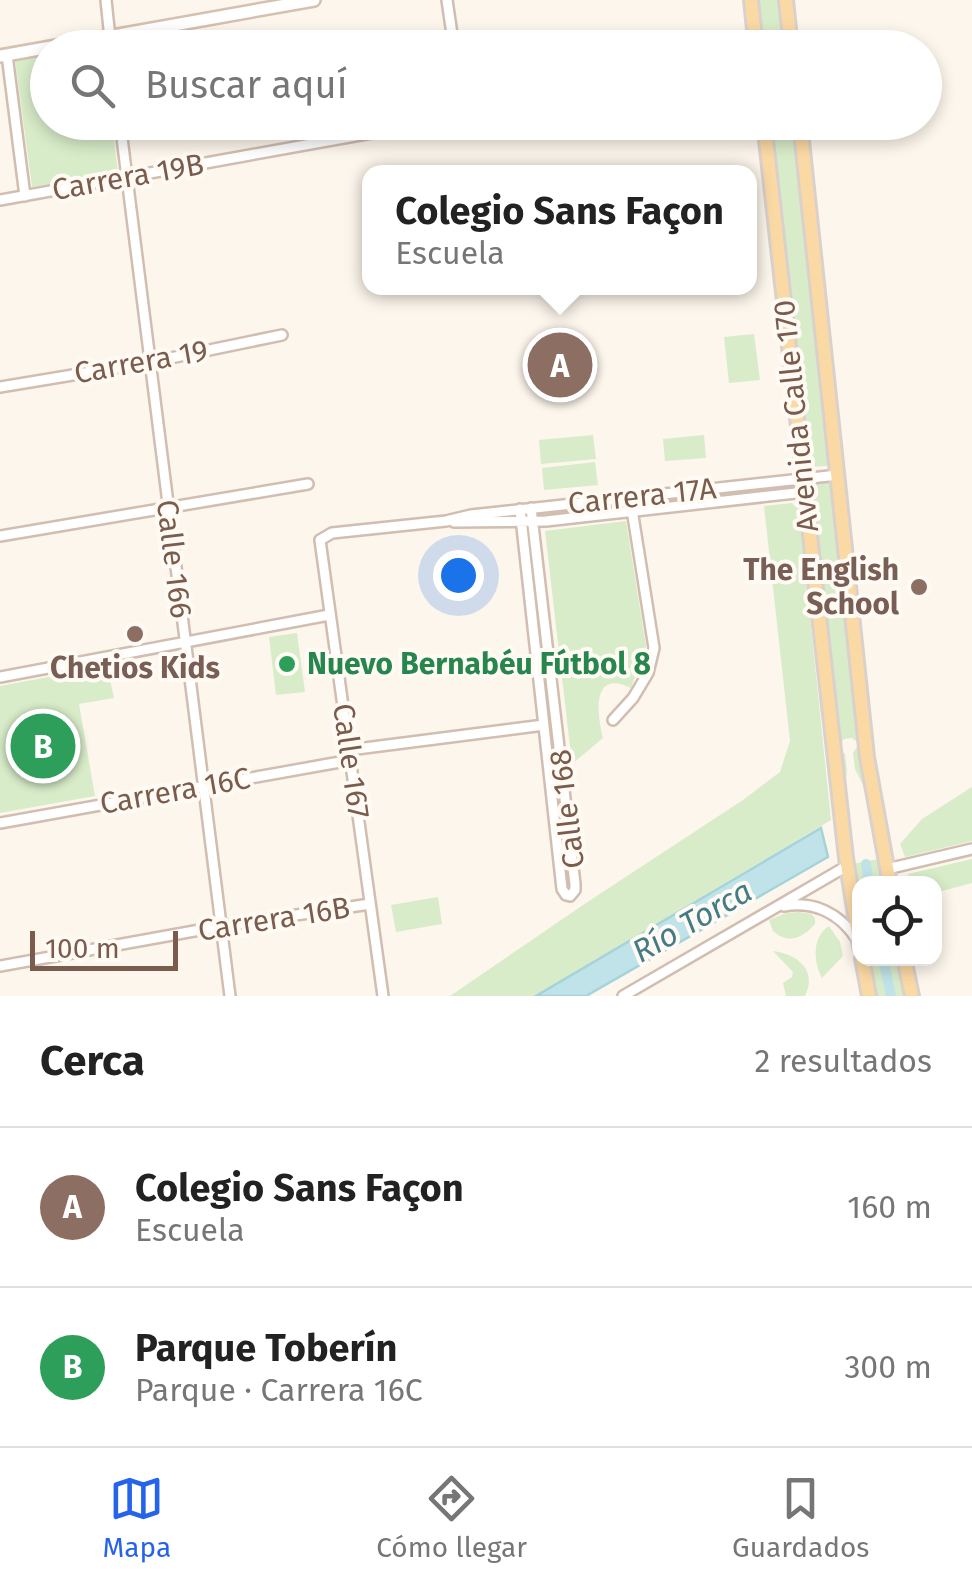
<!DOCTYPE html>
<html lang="es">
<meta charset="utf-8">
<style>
:root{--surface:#fff;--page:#f6f6f6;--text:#222;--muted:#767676;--line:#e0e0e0;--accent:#2563eb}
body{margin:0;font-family:"Fira Sans",sans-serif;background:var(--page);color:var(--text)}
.controls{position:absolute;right:30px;bottom:30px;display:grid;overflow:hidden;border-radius:20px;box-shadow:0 5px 15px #0003}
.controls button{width:90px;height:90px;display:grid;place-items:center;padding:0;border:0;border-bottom:2px solid var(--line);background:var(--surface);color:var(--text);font:50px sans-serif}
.scale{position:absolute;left:30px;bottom:25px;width:148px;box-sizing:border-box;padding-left:10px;border:5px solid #7a5c4d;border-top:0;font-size:28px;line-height:35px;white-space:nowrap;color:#7a5c4d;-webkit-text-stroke:8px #fffaf3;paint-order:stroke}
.you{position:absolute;left:458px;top:575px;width:35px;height:35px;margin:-25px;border:8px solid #fff;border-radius:50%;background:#1a73e8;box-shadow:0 0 0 15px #1a73e833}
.badge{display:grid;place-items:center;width:65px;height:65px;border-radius:50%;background:var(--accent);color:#fff;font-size:32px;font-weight:700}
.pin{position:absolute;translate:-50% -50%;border:5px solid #fff;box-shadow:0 2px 10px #0006}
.popup{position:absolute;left:362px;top:165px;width:395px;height:130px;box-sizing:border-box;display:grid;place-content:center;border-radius:20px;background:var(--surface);filter:drop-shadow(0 2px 8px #0005);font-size:32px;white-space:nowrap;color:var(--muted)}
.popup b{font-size:38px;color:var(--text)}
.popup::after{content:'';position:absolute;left:50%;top:100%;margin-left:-20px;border:20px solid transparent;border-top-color:var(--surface)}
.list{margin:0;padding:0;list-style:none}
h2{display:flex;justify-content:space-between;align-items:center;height:130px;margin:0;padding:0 40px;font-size:42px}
h2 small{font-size:32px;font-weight:400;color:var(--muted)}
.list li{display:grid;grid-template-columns:65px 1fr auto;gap:30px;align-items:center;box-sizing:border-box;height:160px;padding:0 40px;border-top:2px solid var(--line)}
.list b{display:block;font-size:38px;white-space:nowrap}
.list p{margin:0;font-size:32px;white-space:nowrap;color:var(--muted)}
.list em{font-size:32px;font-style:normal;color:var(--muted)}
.icon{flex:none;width:55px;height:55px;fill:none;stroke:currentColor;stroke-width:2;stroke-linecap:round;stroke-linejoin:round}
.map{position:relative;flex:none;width:972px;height:996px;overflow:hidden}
.search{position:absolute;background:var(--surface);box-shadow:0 5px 15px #0003;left:30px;right:30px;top:30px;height:110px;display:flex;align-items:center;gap:25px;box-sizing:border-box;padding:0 35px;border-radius:55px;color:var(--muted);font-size:38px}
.sheet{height:450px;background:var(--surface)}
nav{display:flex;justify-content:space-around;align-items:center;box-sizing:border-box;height:140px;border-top:2px solid var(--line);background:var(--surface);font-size:28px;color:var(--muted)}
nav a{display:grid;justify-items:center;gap:5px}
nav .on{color:var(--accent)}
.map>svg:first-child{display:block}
.green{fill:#d8ecc9}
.water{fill:#bfe3e8;stroke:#a5d3da;stroke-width:2.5}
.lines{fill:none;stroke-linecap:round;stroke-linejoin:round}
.canal{stroke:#bfe3e8;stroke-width:10}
.minor-casing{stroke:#d1beb0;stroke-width:14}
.secondary-casing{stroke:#d6c0b0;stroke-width:16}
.primary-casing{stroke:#dad1cd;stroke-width:18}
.minor{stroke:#fff;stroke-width:9}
.secondary{stroke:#fff;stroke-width:11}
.primary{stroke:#fbd9a5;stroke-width:12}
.education-dot{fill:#8d6e63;stroke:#fffaf3;stroke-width:4}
.leisure-dot{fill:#2e9e5b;stroke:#fffaf3;stroke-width:4}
.labels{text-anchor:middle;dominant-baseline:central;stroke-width:8;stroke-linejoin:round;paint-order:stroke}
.street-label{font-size:30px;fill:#7a5c4d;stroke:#fffaf3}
.education-label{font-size:30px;font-weight:bold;fill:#785e54;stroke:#fffaf3;text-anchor:end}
.leisure-label{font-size:30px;font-weight:bold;fill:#27864d;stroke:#fffaf3;text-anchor:start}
.water-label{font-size:32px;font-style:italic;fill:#437c86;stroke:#fffaf3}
</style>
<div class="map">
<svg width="972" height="996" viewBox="0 0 972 996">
<rect width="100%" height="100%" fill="#fdf6ec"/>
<path class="green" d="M 755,0 L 779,0 L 784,47 L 761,47 Z
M 47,54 L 48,122 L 112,123 L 118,172 L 32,187 L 15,60 Z
M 769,123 L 792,123 L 831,463 L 829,466 L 809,467 L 807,465 Z
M 754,334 L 760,380 L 729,383 L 724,337 Z
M 593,435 L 596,459 L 541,464 L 539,440 Z
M 704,435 L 706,458 L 665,461 L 663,439 Z
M 595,462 L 598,485 L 544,490 L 542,468 Z
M 831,481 L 833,484 L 856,721 L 865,789 L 855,769 L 853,753 L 857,747 L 857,742 L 852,738 L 844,739 L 839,745 L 841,751 L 845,754 L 847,771 L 844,795 L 809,486 Z
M 792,503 L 799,510 L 831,820 L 536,996 L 450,996 L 589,901 L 743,800 L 780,772 L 790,741 L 764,506 Z
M 626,521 L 646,646 L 631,688 C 591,668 597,715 603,738 L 572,764 L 545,531 Z
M 297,633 L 305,692 L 276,695 L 269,637 Z
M 107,666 L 114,698 L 79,704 L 95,796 L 0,813 L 0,686 Z
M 972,787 L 972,841 L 905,857 L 900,844 L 922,819 Z
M 878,859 L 882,883 L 860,884 L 859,913 L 852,864 Z
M 972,859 L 972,883 L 935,893 L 934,884 L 910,883 L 908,874 Z
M 438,897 L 442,924 L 396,932 L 391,905 Z
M 799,912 L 811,914 L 815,918 L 815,924 C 802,938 789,945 773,931 L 769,920 L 786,913 Z
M 829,926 L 840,942 L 843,956 L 822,978 C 813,961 812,937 829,926 Z
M 773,951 C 797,954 818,970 805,996 L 786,996 L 783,983 L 792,977 L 793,972 Z
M 868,959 L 896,959 L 903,996 L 875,996 Z"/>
<path class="water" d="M 821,828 L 828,857 L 586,996 L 536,996 Z"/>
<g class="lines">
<path class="canal" d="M 866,864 L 869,884
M 883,958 L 891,996"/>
<g class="minor-casing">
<path id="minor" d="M 106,0 L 111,48
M 447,0 L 454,48
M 7,55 L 25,196
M 120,122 L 230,996
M 0,200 L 433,122
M 0,387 L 151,362 L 282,335
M 520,509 L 562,889 L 566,895 L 570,896 L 575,890 L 575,884 L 531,508
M 454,522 L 546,521 L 805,492
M 0,536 L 308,484
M 0,677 L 329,615
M 613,720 L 633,698 L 648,673 L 654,648 L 630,497
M 349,750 L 544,725
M 0,823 L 351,760
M 887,869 L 972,849
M 784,906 C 814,901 839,913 856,938
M 0,966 L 222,926 L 370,904
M 383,996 L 320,540 L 332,533 L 446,521 L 471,515 L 838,475
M 623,996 L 847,866"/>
</g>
<g class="secondary-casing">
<path id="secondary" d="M 0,56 L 314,0"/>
</g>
<g class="primary-casing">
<path id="primary" d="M 751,0 L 756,48
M 786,0 L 791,48
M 764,122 L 846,858 L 860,947
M 800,122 L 867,757 L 890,884
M 862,958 L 869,996
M 904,958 L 912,996"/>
</g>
<use href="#minor" class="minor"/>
<use href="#secondary" class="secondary"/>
<use href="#primary" class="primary"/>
</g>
<g class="education-dot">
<circle cx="919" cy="587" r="10"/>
<circle cx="135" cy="634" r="10"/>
</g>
<circle class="leisure-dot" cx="287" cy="664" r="10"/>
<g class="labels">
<g class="street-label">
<text transform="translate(128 177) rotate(-10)">Carrera 19B</text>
<text transform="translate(141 362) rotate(-10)">Carrera 19</text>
<text transform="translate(796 416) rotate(-96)">Avenida Calle 170</text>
<text transform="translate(642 496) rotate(-6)">Carrera 17A</text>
<text transform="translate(174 559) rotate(83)">Calle 166</text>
<text transform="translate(351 761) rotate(82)">Calle 167</text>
<text transform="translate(175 791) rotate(-10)">Carrera 16C</text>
<text transform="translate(567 809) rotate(-97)">Calle 168</text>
<text transform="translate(274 919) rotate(-9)">Carrera 16B</text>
</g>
<g class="education-label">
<text x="899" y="570">The English<tspan x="899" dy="34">School</tspan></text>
<text x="135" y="668" text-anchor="middle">Chetios Kids</text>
</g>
<g class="leisure-label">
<text x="307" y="664">Nuevo Bernabéu Fútbol 8</text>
</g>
<g class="water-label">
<text transform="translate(692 921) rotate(-30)">Río Torca</text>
</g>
</g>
</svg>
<div class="controls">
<button><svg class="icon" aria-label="locate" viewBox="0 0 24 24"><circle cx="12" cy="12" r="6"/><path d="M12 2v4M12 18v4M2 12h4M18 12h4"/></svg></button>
</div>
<div class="scale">100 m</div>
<div class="you"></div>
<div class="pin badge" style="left:560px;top:365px;background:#8d6e63">A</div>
<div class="popup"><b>Colegio Sans Façon</b>Escuela</div>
<div class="pin badge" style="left:43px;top:746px;background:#2e9e5b">B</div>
<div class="search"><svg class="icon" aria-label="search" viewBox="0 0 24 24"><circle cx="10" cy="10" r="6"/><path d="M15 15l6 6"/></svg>Buscar aquí</div>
</div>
<section class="sheet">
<h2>Cerca<small>2 resultados</small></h2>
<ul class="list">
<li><span class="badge" style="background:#8d6e63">A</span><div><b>Colegio Sans Façon</b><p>Escuela</p></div><em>160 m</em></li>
<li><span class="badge" style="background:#2e9e5b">B</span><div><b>Parque Toberín</b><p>Parque · Carrera 16C</p></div><em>300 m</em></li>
</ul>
</section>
<nav>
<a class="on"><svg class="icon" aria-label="map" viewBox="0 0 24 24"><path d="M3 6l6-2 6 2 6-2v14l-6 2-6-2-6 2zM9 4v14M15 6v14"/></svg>Mapa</a>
<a><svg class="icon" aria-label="directions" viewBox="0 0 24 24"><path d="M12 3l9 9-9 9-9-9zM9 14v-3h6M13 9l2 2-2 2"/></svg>Cómo llegar</a>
<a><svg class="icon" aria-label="saved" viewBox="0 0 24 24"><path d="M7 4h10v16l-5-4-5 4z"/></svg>Guardados</a>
</nav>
